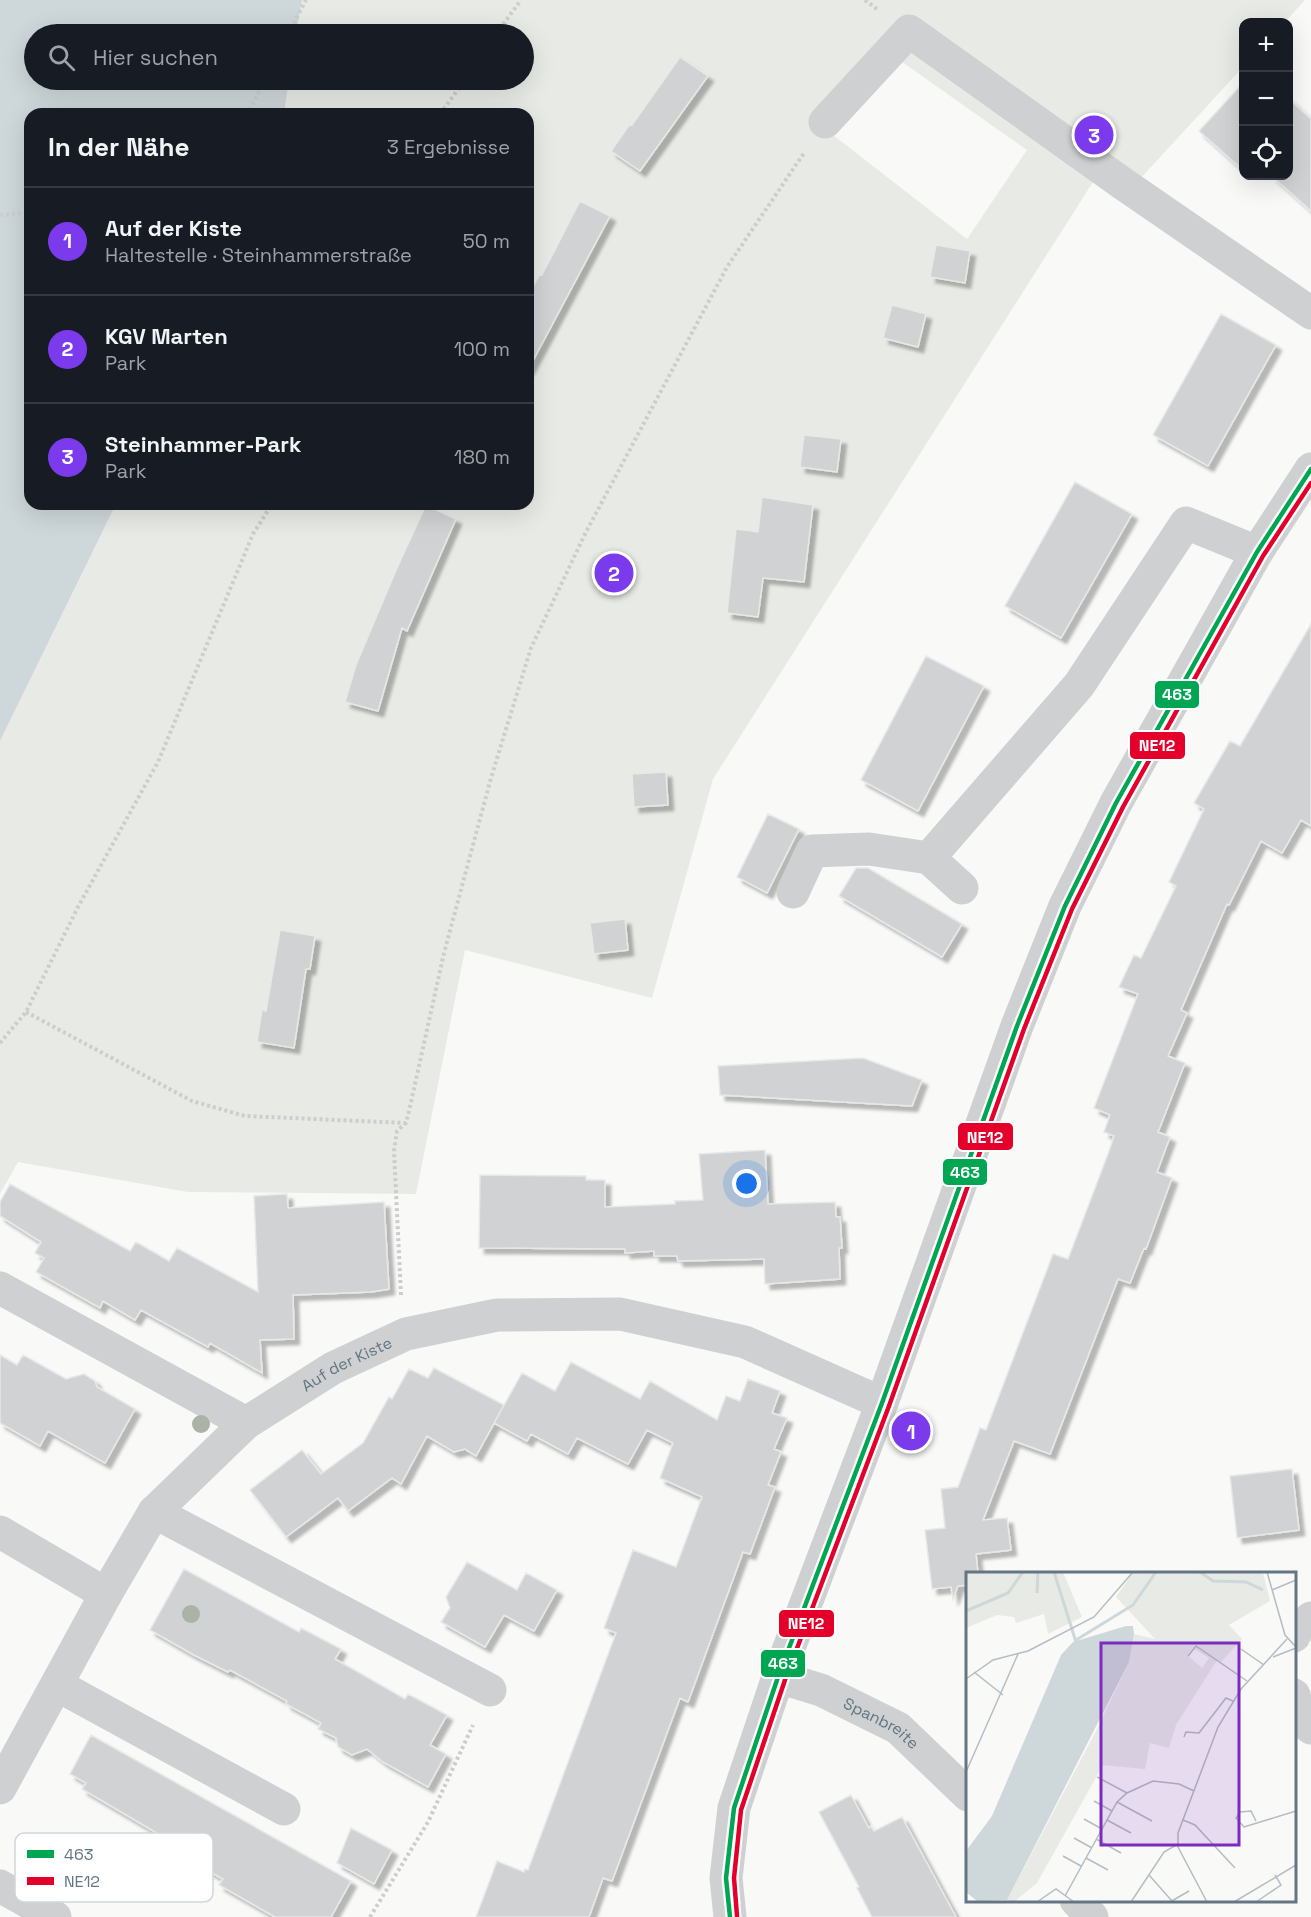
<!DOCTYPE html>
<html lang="de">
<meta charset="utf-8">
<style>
:root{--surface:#171b24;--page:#20242c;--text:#f1f3f6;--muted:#9ea1a6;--line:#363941;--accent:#7c3aed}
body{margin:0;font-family:"Space Grotesk",sans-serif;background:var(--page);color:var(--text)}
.controls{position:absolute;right:18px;top:18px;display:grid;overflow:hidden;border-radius:12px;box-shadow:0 6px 24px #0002}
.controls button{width:54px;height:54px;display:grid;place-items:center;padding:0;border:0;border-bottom:2px solid var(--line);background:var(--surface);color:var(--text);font:30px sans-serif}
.you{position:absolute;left:747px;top:1184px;width:21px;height:21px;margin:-15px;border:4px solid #fff;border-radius:50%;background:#1a73e8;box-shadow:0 0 0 9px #1a73e833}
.badge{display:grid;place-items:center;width:39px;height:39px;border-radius:50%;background:var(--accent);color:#fff;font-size:20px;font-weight:700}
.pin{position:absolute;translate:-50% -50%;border:3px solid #fff;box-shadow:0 2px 6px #0006}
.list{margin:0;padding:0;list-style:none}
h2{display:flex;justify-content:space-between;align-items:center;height:78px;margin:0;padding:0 24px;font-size:26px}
h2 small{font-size:20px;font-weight:400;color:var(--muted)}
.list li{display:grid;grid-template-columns:39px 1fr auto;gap:18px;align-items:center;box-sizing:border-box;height:108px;padding:0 24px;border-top:2px solid var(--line)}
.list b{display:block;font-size:22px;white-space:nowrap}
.list p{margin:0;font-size:20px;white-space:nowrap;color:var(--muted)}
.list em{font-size:20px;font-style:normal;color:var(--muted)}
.icon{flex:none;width:33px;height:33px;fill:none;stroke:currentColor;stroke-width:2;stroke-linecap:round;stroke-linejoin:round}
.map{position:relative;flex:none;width:1311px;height:1917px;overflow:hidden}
.search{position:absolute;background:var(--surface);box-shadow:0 6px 24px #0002;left:24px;top:24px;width:510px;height:66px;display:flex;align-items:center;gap:15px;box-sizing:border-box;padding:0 21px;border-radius:33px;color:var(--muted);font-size:22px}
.panel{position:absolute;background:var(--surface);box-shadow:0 6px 24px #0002;left:24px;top:108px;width:510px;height:402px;border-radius:18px}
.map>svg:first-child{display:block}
.green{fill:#e8ebe5;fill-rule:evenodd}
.water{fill:#ced7d9}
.building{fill:#d0d2d3;stroke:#e8e8e8;stroke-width:1.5;filter:url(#shadow)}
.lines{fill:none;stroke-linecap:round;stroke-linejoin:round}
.path{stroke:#cccdce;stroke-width:4;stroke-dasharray:3 3;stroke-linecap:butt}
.minor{stroke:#cfd0d1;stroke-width:33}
.bus-1-casing{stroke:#fff;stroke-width:9}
.bus-2-casing{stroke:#fff;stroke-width:9}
.bus-1{stroke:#00a651;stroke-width:4.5}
.bus-2{stroke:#e4002b;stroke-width:4.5}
.tree{fill:#a9b3a6}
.labels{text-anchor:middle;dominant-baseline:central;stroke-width:6;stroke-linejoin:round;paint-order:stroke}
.street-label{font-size:16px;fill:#647683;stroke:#fff}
.inset-river{fill:none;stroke:#ced7d9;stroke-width:3}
.inset-road{fill:none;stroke:#b4bdc2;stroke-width:1.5}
.view{fill:#7b2cbf;fill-opacity:0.15;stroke:#7b2cbf;stroke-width:3}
.inset-edge{fill:none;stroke:#647683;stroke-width:3}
.key{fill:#fff;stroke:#d0d6da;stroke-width:1.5}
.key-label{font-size:16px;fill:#647683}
.line-badge{stroke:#fff;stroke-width:2}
.badge-label{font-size:16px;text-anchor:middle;font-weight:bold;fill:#fff}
</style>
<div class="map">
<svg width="1311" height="1917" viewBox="0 0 1311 1917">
<defs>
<filter id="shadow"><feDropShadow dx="5.5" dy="5.5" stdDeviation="1.5" flood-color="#0004"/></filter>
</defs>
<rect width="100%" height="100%" fill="#f9f9f8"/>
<path class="green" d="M 302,0 L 1305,0 L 1285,22 L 1244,22 L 1243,67 L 1140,179 L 1107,160 L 713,779 L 652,998 L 465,950 L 416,1194 L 188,1192 L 18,1162 L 0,1194 L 0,741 L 116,504 L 528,504 L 528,114 L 284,114 L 289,80 L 524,80 L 524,34 L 296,34 ZM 878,45 L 1027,150 L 967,239 L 815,121 Z"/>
<path class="water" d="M 0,0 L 302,0 L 296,34 L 34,34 L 34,80 L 289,80 L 284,114 L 30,114 L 30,504 L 116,504 L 0,741 Z"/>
<path class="building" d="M 680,57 L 708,76 L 640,171 L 611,151 L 630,124 L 632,125 Z
M 1244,82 L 1244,171 L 1199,131 Z
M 1288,98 L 1311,119 L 1311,211 L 1272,176 L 1288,176 Z
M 580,201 L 610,216 L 528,370 L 528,296 L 540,274 L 542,275 Z
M 936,245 L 970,251 L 965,283 L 930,277 Z
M 892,305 L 926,314 L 918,347 L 883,338 Z
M 1221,314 L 1276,345 L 1208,466 L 1153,435 Z
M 804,435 L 841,439 L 837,472 L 800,467 Z
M 1075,482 L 1132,514 L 1061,638 L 1005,606 Z
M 762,497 L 813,505 L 804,582 L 763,578 L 758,617 L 727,613 L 736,529 L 758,532 Z
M 426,505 L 456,519 L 407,631 L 402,628 L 378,711 L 345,702 L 356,665 L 397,568 Z
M 1311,624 L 1311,826 L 1301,820 L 1282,853 L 1261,841 L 1229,905 L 1227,904 L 1181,1010 L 1187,1013 L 1168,1056 L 1185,1063 L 1158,1132 L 1170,1137 L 1157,1172 L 1172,1178 L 1146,1249 L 1144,1248 L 1130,1283 L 1118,1279 L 1050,1454 L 1014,1441 L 983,1520 L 1007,1518 L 1011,1550 L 976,1554 L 978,1574 L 968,1574 L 968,1585 L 958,1586 L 953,1599 L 951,1587 L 932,1589 L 925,1530 L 945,1528 L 941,1489 L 958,1487 L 980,1428 L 986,1430 L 1053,1254 L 1068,1259 L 1108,1154 L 1114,1136 L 1104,1132 L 1110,1115 L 1094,1108 L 1138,994 L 1119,987 L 1134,955 L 1141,958 L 1176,886 L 1169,882 L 1204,809 L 1194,803 L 1230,741 L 1240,746 Z
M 926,656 L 984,686 L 918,811 L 861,780 Z
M 666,772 L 668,805 L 634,807 L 632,774 Z
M 768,814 L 799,829 L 767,893 L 737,877 Z
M 856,868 L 868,868 L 962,924 L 942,957 L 839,896 Z
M 625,919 L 628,950 L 594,954 L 590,923 Z
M 280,930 L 315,936 L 310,969 L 306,969 L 294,1048 L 257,1042 L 262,1010 L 266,1011 Z
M 863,1058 L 922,1080 L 912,1106 L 720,1095 L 718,1066 Z
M 765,1150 L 768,1204 L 835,1202 L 836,1217 L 840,1217 L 842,1248 L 839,1248 L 840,1279 L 765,1284 L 764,1259 L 678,1261 L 677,1256 L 654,1256 L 654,1251 L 625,1253 L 625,1249 L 479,1248 L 480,1175 L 586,1176 L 586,1180 L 605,1180 L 605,1207 L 675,1204 L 675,1201 L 703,1200 L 699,1154 Z
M 10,1184 L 130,1251 L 136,1242 L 169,1261 L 177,1248 L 258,1292 L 254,1196 L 287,1194 L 288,1208 L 384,1202 L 389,1289 L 371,1292 L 293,1295 L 294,1339 L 260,1340 L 262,1373 L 210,1343 L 208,1347 L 141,1310 L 135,1320 L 103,1301 L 100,1308 L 36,1272 L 44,1258 L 35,1253 L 41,1242 L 0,1216 L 0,1202 Z
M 0,1355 L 17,1365 L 23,1355 L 66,1379 L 84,1374 L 95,1381 L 97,1387 L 135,1409 L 105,1463 L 48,1431 L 40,1446 L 0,1423 Z
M 571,1362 L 640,1399 L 650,1381 L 717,1420 L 726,1396 L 740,1401 L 748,1379 L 780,1391 L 772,1413 L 787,1418 L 774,1449 L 781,1452 L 768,1485 L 775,1487 L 750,1554 L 743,1552 L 688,1702 L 680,1698 L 612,1881 L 603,1878 L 589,1917 L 476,1917 L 497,1861 L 524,1872 L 525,1869 L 528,1870 L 616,1633 L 604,1628 L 633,1550 L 676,1567 L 702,1497 L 660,1478 L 673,1443 L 647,1430 L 628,1464 L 577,1438 L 568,1454 L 531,1434 L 527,1441 L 494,1423 L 522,1373 L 555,1391 Z
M 434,1368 L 504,1405 L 476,1456 L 465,1449 L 454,1452 L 427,1436 L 401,1484 L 392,1478 L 348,1511 L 338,1498 L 286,1537 L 250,1490 L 302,1450 L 321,1474 L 363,1443 L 389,1397 L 392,1399 L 409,1369 L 428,1378 Z
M 1292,1469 L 1299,1530 L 1237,1538 L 1230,1476 Z
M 467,1562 L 517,1590 L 526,1573 L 557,1590 L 534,1631 L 504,1615 L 485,1647 L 441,1622 L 450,1608 L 446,1597 Z
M 184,1569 L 299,1632 L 301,1628 L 341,1649 L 335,1659 L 405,1699 L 408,1694 L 447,1715 L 430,1745 L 446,1754 L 428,1787 L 383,1762 L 367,1749 L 352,1755 L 338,1747 L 336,1738 L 318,1729 L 321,1723 L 286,1704 L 287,1701 L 230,1670 L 228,1672 L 194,1655 L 150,1630 Z
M 91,1735 L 351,1881 L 331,1917 L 275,1917 L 219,1885 L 223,1879 L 153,1840 L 157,1833 L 82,1789 L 86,1783 L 70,1774 Z
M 851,1795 L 869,1828 L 871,1826 L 874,1831 L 902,1817 L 956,1917 L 872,1917 L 857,1888 L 859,1887 L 819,1812 Z
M 351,1828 L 392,1850 L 374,1884 L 337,1863 Z"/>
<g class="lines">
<path class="path" d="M 865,0 L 878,10
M 288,34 L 306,0
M 496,34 L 521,0
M 245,114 L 250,109 L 265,80
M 440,114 L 465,80
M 0,215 L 30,213
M 26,1012 L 192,1101 L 245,1116 L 406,1123
M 0,1043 L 26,1012 L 78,907 L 158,762 L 253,534 L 272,504
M 401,1295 L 394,1151 L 397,1131 L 406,1123 L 409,1111 L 444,953 L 491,778 L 531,648 L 586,532 L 727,267 L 804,153
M 370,1917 L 428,1822 L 473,1725"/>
<g class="minor">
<path d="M 825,122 L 909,31 L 1122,183 L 1311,313"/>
<path d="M 929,858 L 962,888"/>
<path d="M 793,892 L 812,851 L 869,849 L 929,858 L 1079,685 L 1186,523 L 1257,552"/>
<path d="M 0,1288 L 246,1423"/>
<path d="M 154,1512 L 490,1690"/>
<path d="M 0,1532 L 106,1594"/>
<path d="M 1294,1636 L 1298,1628 L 1311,1618"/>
<path id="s1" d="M 778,1677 L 821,1690 L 898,1728 L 968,1795"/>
<path d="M 57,1685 L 284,1809"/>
<path d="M 1294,1695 L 1302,1721 L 1311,1728"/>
<path id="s2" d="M 0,1788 L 106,1594 L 154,1512 L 246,1423 L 333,1368 L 406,1334 L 497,1315 L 620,1314 L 745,1342 L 882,1403"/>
<path d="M 0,1886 L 55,1917"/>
<path d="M 1076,1900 L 1092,1917"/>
<path d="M 730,1917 L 726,1878 L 734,1808 L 778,1677 L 882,1403 L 1017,1026 L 1065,906 L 1116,803 L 1257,552 L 1311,469"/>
</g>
<g class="bus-1-casing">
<path id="bus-1" d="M 730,1917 L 726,1878 L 734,1808 L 778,1677 L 882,1403 L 1017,1026 L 1065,906 L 1116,803 L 1257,552 L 1311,469"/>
</g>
<g class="bus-2-casing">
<path id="bus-2" d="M 737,1916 L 734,1878 L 741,1810 L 785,1680 L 889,1406 L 1024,1029 L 1072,909 L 1123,807 L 1263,556 L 1311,483"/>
</g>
<use href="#bus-1" class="bus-1"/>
<use href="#bus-2" class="bus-2"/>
</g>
<g class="tree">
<circle cx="201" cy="1424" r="9"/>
<circle cx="191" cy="1614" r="9"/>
</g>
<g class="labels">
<g class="street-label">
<text stroke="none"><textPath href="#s2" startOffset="561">Auf der Kiste</textPath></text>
<text stroke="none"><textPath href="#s1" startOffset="114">Spanbreite</textPath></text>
</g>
</g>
<g transform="translate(966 1572)">
<rect width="330" height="330" fill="#f9f9f8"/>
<path d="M 0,0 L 97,0 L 116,45 L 82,62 L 78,42 L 50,51 L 48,45 L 31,43 L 0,56 ZM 167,0 L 297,0 L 304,29 L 263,53 L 276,67 L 255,90 L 251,88 L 210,153 L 203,176 L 184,171 L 179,197 L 137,193 L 71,311 L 48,330 L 35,330 L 41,328 L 130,159 L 163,90 L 168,62 L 189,67 L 150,25 ZM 227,76 L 243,86 L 236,96 L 221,83 Z" fill="#e8ebe5" fill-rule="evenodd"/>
<path d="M 160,54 L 167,54 L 168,62 L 163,90 L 41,328 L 11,329 L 0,320 L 0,279 L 26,244 L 95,83 L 107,70 Z" fill="#ced7d9"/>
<path class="inset-river" d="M 88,0 L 110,70M 234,0 L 247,9 L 280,10 L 297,18M 71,21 L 72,0M 0,39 L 42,21 L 57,0M 110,68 L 167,33 L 190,0"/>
<path class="inset-road" d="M 301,0 L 319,63 L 330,75M 306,18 L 330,8M 275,77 L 298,93M 222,84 L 230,74 L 281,109M 307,85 L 330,76M 8,100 L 37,123M 0,107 L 27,88 L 62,79 L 128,45 L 167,0M 218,165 L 220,160 L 233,161 L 260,126 L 267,129M 0,200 L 52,82M 131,205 L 161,221M 128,229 L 146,239M 151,230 L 186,249M 118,247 L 136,257M 141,248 L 165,261M 217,248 L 229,253 L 269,296M 290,249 L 285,239 L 274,240 L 270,246 L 278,255 L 330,239M 108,266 L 126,276M 130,267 L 155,281M 97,284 L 115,294M 120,286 L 142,298M 183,303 L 206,329M 99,324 L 151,230 L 161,221 L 187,209 L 213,212 L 228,219M 71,330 L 90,317 L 108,330M 165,330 L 198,280 L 212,272M 204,330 L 223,319M 241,330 L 212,275 L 212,261 L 252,155 L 275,117 L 321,67M 268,330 L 330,293M 290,330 L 315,313 L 309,303"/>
<path class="view" d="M 135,71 L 273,71 L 273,273 L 135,273 Z"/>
<rect width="330" height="330" class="inset-edge"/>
</g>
<rect x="15" y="1833" width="198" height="69" rx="9" class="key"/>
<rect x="27" y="1850" width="27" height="8" fill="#00a651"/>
<rect x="27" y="1877" width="27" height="8" fill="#e4002b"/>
<g class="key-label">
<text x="64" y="1860">463</text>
<text x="64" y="1887">NE12</text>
</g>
<g class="line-badge">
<rect x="1154" y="680" width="46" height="29" rx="6" fill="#00a651"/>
<rect x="1129" y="731" width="57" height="29" rx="6" fill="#e4002b"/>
<rect x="957" y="1122" width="57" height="29" rx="6" fill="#e4002b"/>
<rect x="942" y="1158" width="46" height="28" rx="6" fill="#00a651"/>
<rect x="778" y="1609" width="57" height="29" rx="6" fill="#e4002b"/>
<rect x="760" y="1649" width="46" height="29" rx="6" fill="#00a651"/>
</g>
<g class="badge-label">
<text x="1177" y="700">463</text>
<text x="1157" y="751">NE12</text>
<text x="985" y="1143">NE12</text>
<text x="965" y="1178">463</text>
<text x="806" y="1629">NE12</text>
<text x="783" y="1669">463</text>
</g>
</svg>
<div class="controls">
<button>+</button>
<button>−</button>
<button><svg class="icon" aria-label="locate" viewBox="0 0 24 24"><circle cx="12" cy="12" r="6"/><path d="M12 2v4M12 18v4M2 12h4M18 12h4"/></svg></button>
</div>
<div class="you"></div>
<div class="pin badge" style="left:911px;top:1431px">1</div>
<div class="pin badge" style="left:614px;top:573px">2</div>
<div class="pin badge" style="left:1094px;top:135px">3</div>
<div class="search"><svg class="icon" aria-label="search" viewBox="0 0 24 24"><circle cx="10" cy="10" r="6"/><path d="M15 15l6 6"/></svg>Hier suchen</div>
<section class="panel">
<h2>In der Nähe<small>3 Ergebnisse</small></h2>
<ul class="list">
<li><span class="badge">1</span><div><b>Auf der Kiste</b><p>Haltestelle · Steinhammerstraße</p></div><em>50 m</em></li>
<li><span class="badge">2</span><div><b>KGV Marten</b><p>Park</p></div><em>100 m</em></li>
<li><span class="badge">3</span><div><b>Steinhammer-Park</b><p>Park</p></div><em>180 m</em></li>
</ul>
</section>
</div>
